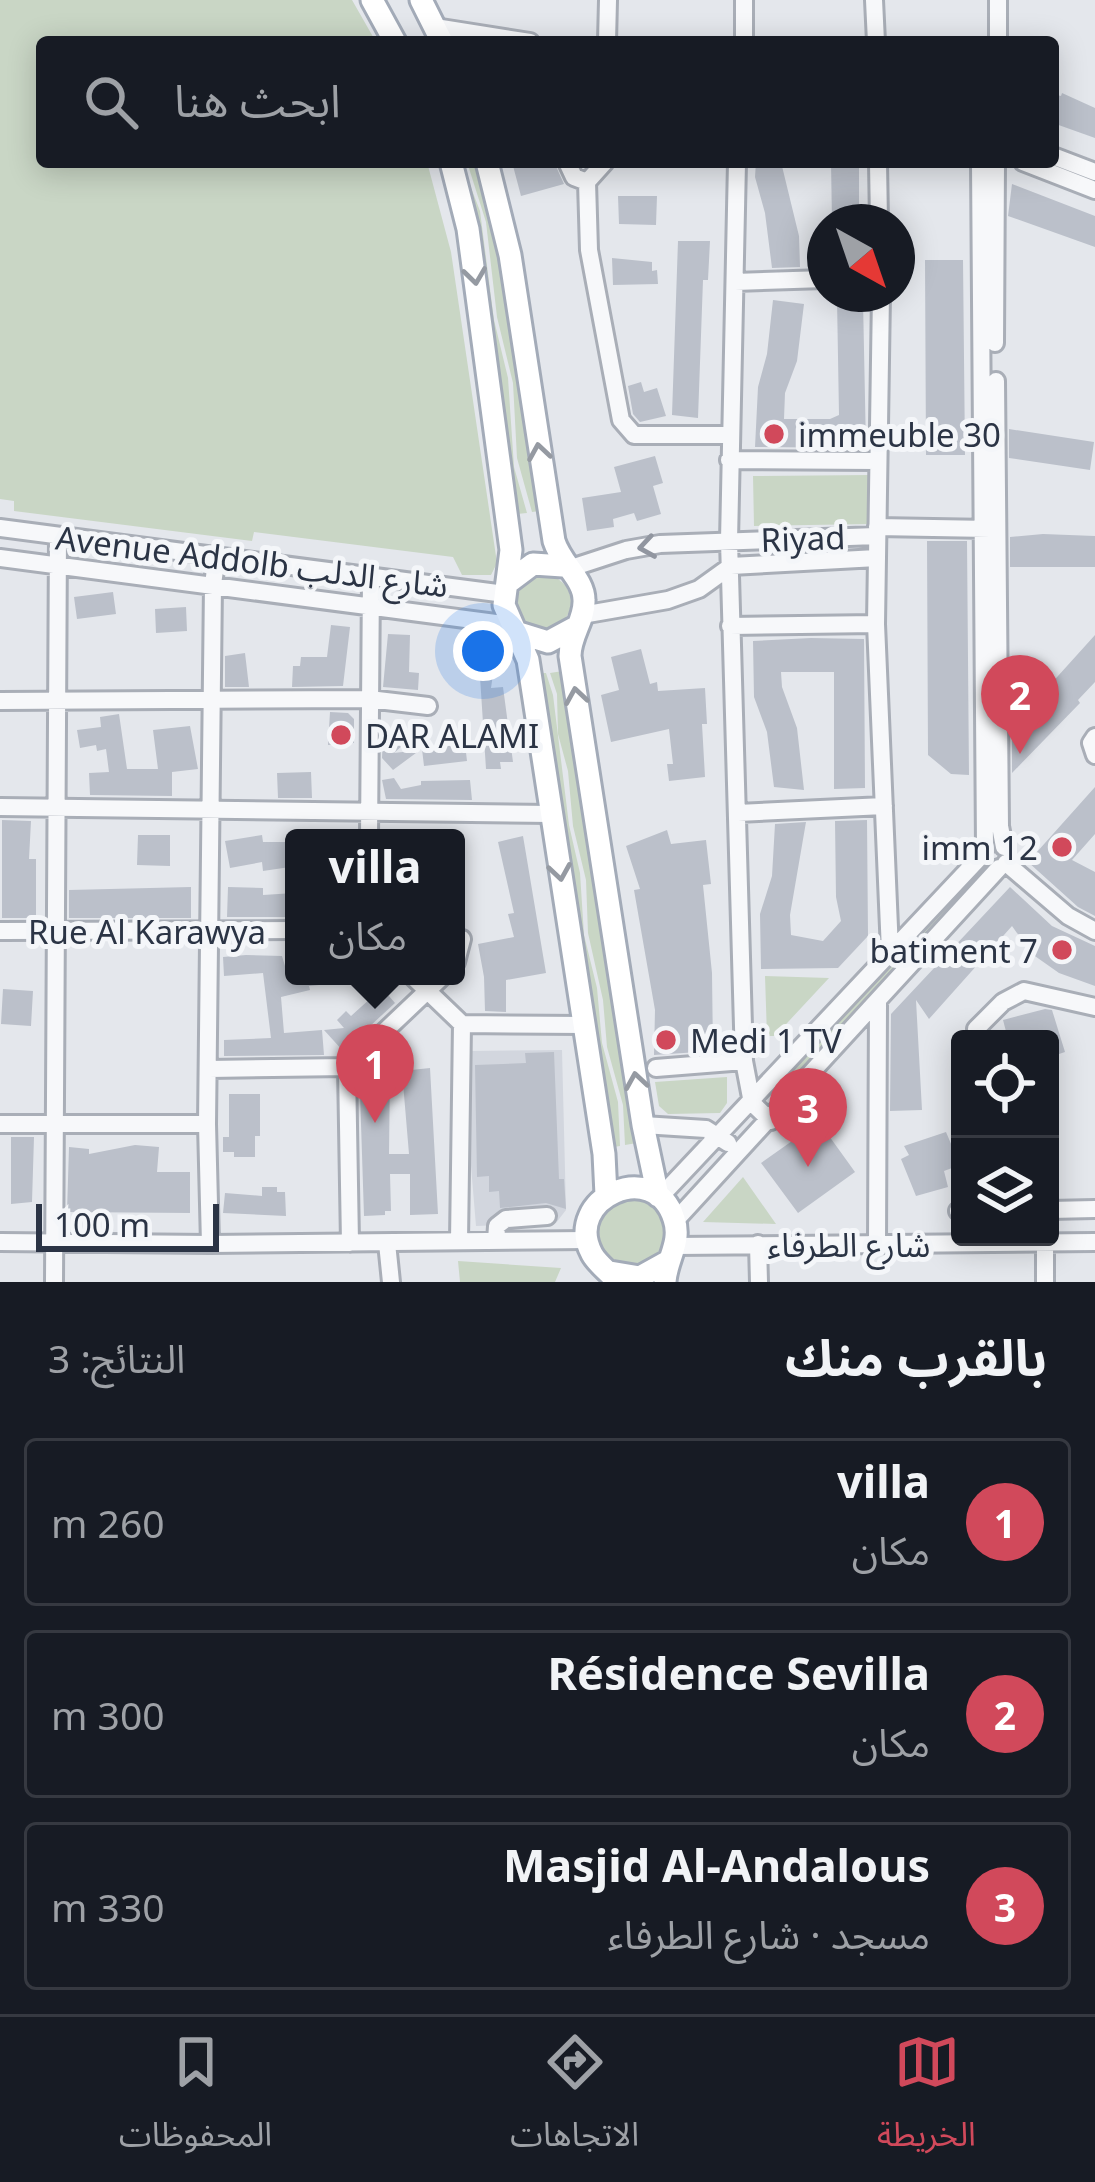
<!DOCTYPE html>
<html lang="ar">
<meta charset="utf-8">
<style>
:root{--surface:#171b24;--page:#20242c;--text:#f1f3f6;--muted:#9ea1a6;--line:#363941;--accent:#d1495b}
body{margin:0;font-family:"Noto Sans","Noto Sans Arabic",sans-serif;background:var(--page);color:var(--text);direction:rtl}
.controls{position:absolute;right:36px;bottom:36px;display:grid;overflow:hidden;border-radius:12px;box-shadow:0 6px 30px #0003}
.controls button{width:108px;height:108px;display:grid;place-items:center;padding:0;border:0;border-bottom:3px solid var(--line);background:var(--surface);color:var(--text);font:60px sans-serif}
.compass{position:absolute;left:807px;top:204px;width:108px;height:108px;border-radius:50%;background:var(--surface);box-shadow:0 6px 30px #0003;rotate:140deg}
.scale{position:absolute;left:36px;bottom:30px;width:183px;box-sizing:border-box;padding-left:12px;border:6px solid #2b3445;border-top:0;font-size:33px;line-height:42px;white-space:nowrap;color:#2b3445;-webkit-text-stroke:9px #f4f6f9;paint-order:stroke}
.you{position:absolute;left:483px;top:651px;width:42px;height:42px;margin:-30px;border:9px solid #fff;border-radius:50%;background:#1a73e8;box-shadow:0 0 0 18px #1a73e833}
.badge{display:grid;place-items:center;width:78px;height:78px;border-radius:50%;background:var(--accent);color:#fff;font-size:39px;font-weight:700}
.pin{position:absolute;translate:-50% -99px;filter:drop-shadow(0 3px 6px #0008)}
.pin::after{content:'';position:absolute;top:63px;width:42px;height:36px;background:inherit;clip-path:polygon(0 0,100% 0,50% 100%)}
.popup{position:absolute;left:285px;top:829px;width:180px;height:156px;box-sizing:border-box;display:grid;place-content:center;border-radius:12px;background:var(--surface);filter:drop-shadow(0 3px 9px #0005);font-size:39px;white-space:nowrap;color:var(--muted)}
.popup b{font-size:45px;color:var(--text)}
.popup::after{content:'';position:absolute;left:50%;top:100%;margin-left:-24px;border:24px solid transparent;border-top-color:var(--surface)}
.list{margin:0;padding:0;list-style:none}
h2{display:flex;justify-content:space-between;align-items:center;height:156px;margin:0;padding:0 48px;font-size:51px}
h2 small{font-size:39px;font-weight:400;color:var(--muted)}
.list li{display:grid;grid-template-columns:78px 1fr auto;gap:36px;align-items:center;box-sizing:border-box;height:168px;margin:0 24px 24px;padding:0 24px;border:3px solid var(--line);border-radius:12px}
.list b{display:block;font-size:45px;white-space:nowrap}
.list p{margin:0;font-size:39px;white-space:nowrap;color:var(--muted)}
.list em{font-size:39px;font-style:normal;color:var(--muted)}
.icon{flex:none;width:66px;height:66px;fill:none;stroke:currentColor;stroke-width:2;stroke-linecap:round;stroke-linejoin:round}
.map{position:relative;flex:none;width:1095px;height:1282px;overflow:hidden;direction:ltr}
.search{position:absolute;background:var(--surface);box-shadow:0 6px 30px #0003;left:36px;right:36px;top:36px;height:132px;display:flex;align-items:center;gap:30px;box-sizing:border-box;padding:0 42px;border-radius:12px;color:var(--muted);font-size:45px}
.sheet{height:732px;background:var(--surface)}
nav{display:flex;justify-content:space-around;align-items:center;box-sizing:border-box;height:168px;border-top:3px solid var(--line);background:var(--surface);font-size:33px;color:var(--muted)}
nav a{display:grid;justify-items:center;gap:6px}
nav .on{color:var(--accent)}
.map>svg:first-child{display:block}
.built{fill:#d2d6de}
.green{fill:#c9d6c5}
.building{fill:#bbc0ca}
.lines{fill:none;stroke-linecap:round;stroke-linejoin:round}
.minor-casing{stroke:#a9aeb7;stroke-width:22}
.major-casing{stroke:#a3abb8;stroke-width:27}
.minor{stroke:#f7f8fa;stroke-width:16}
.major{stroke:#fff;stroke-width:21}
.oneway{stroke:#959aa2}
.oneway2{stroke:#9196a0}
.poi-dot{fill:#d1495b;stroke:#f4f6f9;stroke-width:4.5}
.labels{text-anchor:middle;dominant-baseline:central;stroke-width:10;stroke-linejoin:round;paint-order:stroke}
.poi-label{font-size:33px;fill:#2b3445;stroke:#f4f6f9;text-anchor:start}
.street-label{font-size:33px;fill:#2b3445;stroke:#f4f6f9}
</style>
<div class="map">
<svg width="1095" height="1282" viewBox="0 0 1095 1282">
<rect width="100%" height="100%" fill="#e4e7ec"/>
<path class="built" d="M 562,1050 L 566,1210 L 556,1223 L 476,1226 L 471,1166 L 471,1051 Z"/>
<path class="green" d="M 0,0 L 352,0 L 376,42 L 42,42 L 42,162 L 427,162 L 451,252 L 497,563 L 491,575 L 462,575 L 453,557 L 254,532 L 252,541 L 14,511 L 14,501 L 0,499 Z
M 461,162 L 480,211 L 494,320 L 508,378 L 514,467 L 527,513 L 517,514 Z
M 467,162 L 476,162 L 496,237 L 539,511 L 532,512 L 517,458 L 513,383 L 497,317 L 486,222 Z
M 869,475 L 871,524 L 754,526 L 753,476 Z
M517 602a27 27 0 1 1 54 0a27 27 0 1 1-54 0Z
M 563,671 L 637,1143 L 625,1145 L 623,1105 L 607,1047 L 603,1000 L 588,933 L 586,880 L 573,826 L 568,771 L 558,734 L 557,694 L 550,673 Z
M 541,673 L 546,673 L 553,695 L 569,825 L 580,873 L 584,935 L 597,988 L 602,1043 L 618,1102 L 620,1146 L 614,1147 Z
M 980,866 L 985,871 L 781,1094 L 777,1094 L 776,1090 Z
M 765,976 L 829,978 L 775,1036 L 767,1036 Z
M 727,1077 L 727,1103 L 720,1113 L 668,1114 L 659,1106 L 655,1082 Z
M 743,1177 L 776,1224 L 703,1222 Z
M599 1232a33 33 0 1 1 66 0a33 33 0 1 1-66 0Z
M 458,1261 L 561,1268 L 555,1282 L 460,1282 Z"/>
<path class="building" d="M 1062,93 L 1095,108 L 1095,138 L 1053,123 L 1053,94 L 1061,96 Z
M 512,162 L 554,162 L 564,184 L 521,196 Z
M 756,162 L 781,162 L 799,236 L 800,267 L 772,268 L 765,213 L 755,177 Z
M 831,162 L 859,162 L 859,222 L 832,222 Z
M 1012,184 L 1095,216 L 1095,247 L 1008,216 Z
M 618,196 L 657,196 L 656,225 L 619,224 Z
M 678,241 L 710,241 L 708,280 L 703,280 L 698,418 L 672,415 Z
M 612,258 L 652,262 L 652,271 L 657,270 L 658,284 L 613,285 Z
M 925,260 L 963,260 L 965,455 L 926,455 Z
M 837,299 L 863,300 L 866,448 L 755,447 L 758,387 L 767,354 L 773,300 L 804,304 L 797,361 L 785,393 L 784,419 L 830,419 L 839,415 Z
M 641,382 L 644,392 L 657,388 L 666,416 L 640,422 L 633,414 L 628,386 Z
M 1009,429 L 1094,442 L 1090,470 L 1009,458 Z
M 655,456 L 663,483 L 653,486 L 661,514 L 637,521 L 634,513 L 613,519 L 614,527 L 587,531 L 582,498 L 621,492 L 614,467 Z
M 1043,534 L 1095,536 L 1095,567 L 1010,567 L 1010,537 Z
M 927,541 L 967,541 L 969,775 L 951,774 L 928,755 Z
M 113,592 L 116,614 L 77,619 L 74,597 Z
M 186,607 L 187,631 L 156,633 L 155,609 Z
M 331,625 L 350,627 L 343,686 L 292,687 L 293,666 L 300,666 L 301,657 L 327,657 Z
M 388,634 L 410,635 L 409,672 L 419,673 L 418,690 L 383,687 Z
M 1095,635 L 1095,682 L 1078,700 L 1080,703 L 1012,773 L 1012,727 Z
M 811,638 L 864,639 L 865,788 L 834,789 L 834,672 L 781,672 L 782,687 L 797,728 L 804,790 L 774,787 L 767,732 L 754,697 L 753,641 Z
M 476,645 L 497,648 L 491,688 L 503,687 L 513,762 L 500,762 L 501,769 L 486,769 L 480,677 L 472,676 Z
M 641,649 L 650,684 L 657,682 L 658,691 L 705,688 L 707,724 L 702,724 L 705,777 L 669,781 L 667,764 L 673,764 L 669,729 L 611,742 L 601,695 L 619,690 L 611,657 Z
M 245,653 L 249,687 L 225,687 L 225,656 Z
M 330,712 L 348,713 L 354,719 L 354,743 L 328,745 Z
M 119,714 L 127,769 L 158,769 L 153,730 L 190,726 L 198,769 L 172,772 L 172,796 L 90,795 L 89,773 L 109,772 L 106,749 L 97,751 L 96,745 L 80,748 L 77,730 L 101,727 L 100,717 Z
M 397,723 L 411,738 L 394,753 L 420,750 L 393,770 L 382,758 L 383,736 Z
M 465,744 L 467,761 L 424,766 L 422,749 Z
M 311,772 L 312,798 L 278,798 L 277,773 Z
M 394,778 L 401,789 L 421,785 L 421,781 L 470,780 L 472,800 L 386,799 L 382,780 Z
M 1095,787 L 1095,834 L 1072,860 L 1095,872 L 1095,916 L 1078,907 L 1028,862 Z
M 2,820 L 31,821 L 29,859 L 36,859 L 36,918 L 2,918 Z
M 867,820 L 868,936 L 838,968 L 761,969 L 760,914 L 772,876 L 775,824 L 806,822 L 790,915 L 791,935 L 823,941 L 841,921 L 836,897 L 835,821 Z
M 667,830 L 671,844 L 706,840 L 711,884 L 703,885 L 712,973 L 713,1051 L 654,1055 L 655,1010 L 634,890 L 640,889 L 626,846 Z
M 138,835 L 170,835 L 170,866 L 137,865 Z
M 262,835 L 263,842 L 292,842 L 290,867 L 263,871 L 262,862 L 230,868 L 225,841 Z
M 523,836 L 546,973 L 506,980 L 506,1012 L 485,1011 L 484,977 L 478,944 L 514,937 L 508,914 L 514,913 L 498,842 Z
M 191,887 L 191,918 L 69,918 L 69,890 Z
M 228,887 L 263,888 L 263,895 L 294,893 L 294,917 L 227,917 Z
M 1010,887 L 1052,926 L 1095,946 L 1095,986 L 1059,973 L 1032,954 L 1012,926 L 929,1019 L 916,1000 L 922,1110 L 890,1111 L 891,1014 Z
M 246,955 L 282,956 L 288,976 L 318,976 L 319,985 L 309,986 L 310,990 L 281,997 L 284,1033 L 322,1030 L 324,1055 L 224,1056 L 224,1040 L 271,1038 L 263,973 L 224,976 L 223,957 Z
M 382,988 L 395,1003 L 343,1051 L 324,1030 L 344,1028 L 337,1020 L 346,1011 L 351,1016 Z
M 3,989 L 33,991 L 31,1026 L 1,1024 Z
M 1045,1009 L 1052,1010 L 1065,1052 L 1050,1057 L 1050,1039 L 1008,1039 L 1003,1020 Z
M 554,1052 L 559,1179 L 564,1179 L 566,1209 L 546,1203 L 500,1208 L 499,1191 L 489,1192 L 489,1176 L 477,1177 L 475,1065 L 526,1063 L 525,1053 Z
M 430,1068 L 438,1214 L 410,1215 L 410,1174 L 390,1174 L 391,1211 L 385,1211 L 385,1215 L 364,1216 L 360,1093 L 370,1093 L 370,1070 L 390,1070 L 389,1154 L 409,1154 L 402,1071 Z
M 229,1094 L 260,1094 L 260,1136 L 255,1136 L 255,1157 L 234,1157 L 234,1152 L 223,1152 L 223,1137 L 229,1137 Z
M 819,1122 L 855,1172 L 798,1213 L 761,1163 Z
M 946,1132 L 960,1165 L 944,1171 L 948,1187 L 916,1196 L 901,1159 L 909,1155 L 904,1146 Z
M 11,1137 L 34,1137 L 32,1202 L 11,1204 Z
M 135,1145 L 159,1147 L 157,1172 L 190,1172 L 190,1213 L 67,1212 L 69,1147 L 89,1149 L 89,1154 Z
M 262,1187 L 277,1187 L 277,1192 L 285,1192 L 286,1216 L 223,1213 L 225,1193 L 262,1196 Z"/>
<g class="lines">
<g class="minor-casing">
<path id="minor" d="M 874,0 L 876,42
M 435,27 L 530,42
M 607,42 L 608,0
M 744,42 L 744,0
M 998,42 L 998,0
M 1053,156 L 1095,172
M 567,162 L 574,177 L 587,182
M 605,162 L 587,182 L 589,250 L 621,420 L 634,435 L 730,435
M 737,162 L 729,541 L 744,1061 L 752,1103 L 771,1121
M 878,162 L 879,222
M 980,162 L 985,848
M 1023,162 L 1095,190
M 735,282 L 825,279
M 881,294 L 876,624 L 890,951
M 995,343 L 996,162
M 996,381 L 1000,826 L 1004,847
M 729,460 L 877,461
M 877,527 L 990,529
M 0,528 L 505,594
M 0,558 L 511,625
M 568,569 L 626,550 L 660,544 L 876,536
M 582,615 L 668,600 L 699,589 L 731,566 L 877,558
M 730,626 L 876,624
M 0,701 L 369,699 L 428,706
M 1095,737 L 1091,743 L 1095,755
M 0,807 L 551,814
M 738,813 L 884,806
M 369,838 L 371,577
M 1006,863 L 1068,916 L 1095,931
M 0,931 L 294,930
M 456,962 L 462,939
M 412,976 L 462,1024 L 584,1025
M 976,1029 L 1003,1002 L 1024,991 L 1095,1007
M 347,1067 L 350,1243
M 656,1068 L 744,1061
M 209,1069 L 347,1067 L 443,976
M 0,1124 L 207,1124
M 643,1125 L 706,1129 L 728,1143
M 660,1197 L 983,854
M 1050,1210 L 1095,1209
M 958,1211 L 960,1211
M 675,1221 L 999,868
M 459,1241 L 462,1024
M 496,1241 L 497,1226 L 506,1219 L 547,1216
M 0,1242 L 210,1244 L 587,1240
M 1045,1242 L 1045,1282
M 387,1243 L 391,1282
M 210,1244 L 207,1124 L 213,584 L 217,556
M 758,1244 L 759,1282
M 877,1244 L 878,1003
M 675,1246 L 1095,1242
M 54,1282 L 58,536"/>
</g>
<g class="major-casing">
<path id="major" d="M 372,0 L 395,42
M 421,0 L 442,42
M 451,162 L 468,229 L 511,550 L 504,605 L 528,660 L 604,1154 L 606,1195
M 487,162 L 510,255 L 554,541 C 561,564 584,579 584,600 C 585,620 570,635 570,656 L 643,1125 L 658,1196
M 509,582 L 533,564 L 563,566
M 519,633 L 548,642 L 574,628
M 610,1272 L 640,1277 L 667,1262
M 617,1282 C 610,1272 598,1265 592,1254 C 562,1198 655,1157 674,1219 C 682,1242 666,1260 665,1282"/>
</g>
<use href="#minor" class="minor"/>
<use href="#major" class="major"/>
</g>
<defs><path id="oneway-chevron" d="M-2-3.5L2.5 0L-2 3.5" fill="none" stroke-width="1.6" stroke-linecap="round" stroke-linejoin="round" transform="scale(3)"/></defs>
<g class="oneway">
<use href="#oneway-chevron" transform="translate(475 276) rotate(82)"/>
<use href="#oneway-chevron" transform="translate(539 452) rotate(-99)"/>
<use href="#oneway-chevron" transform="translate(576 696) rotate(-99)"/>
<use href="#oneway-chevron" transform="translate(560 872) rotate(81)"/>
<use href="#oneway-chevron" transform="translate(636 1081) rotate(-99)"/>
</g>
<use class="oneway2" href="#oneway-chevron" transform="translate(647 547) rotate(171)"/>
<g class="poi-dot">
<circle cx="774" cy="434" r="12"/>
<circle cx="341" cy="735" r="12"/>
<circle cx="1062" cy="847" r="12"/>
<circle cx="1062" cy="950" r="12"/>
<circle cx="666" cy="1040" r="12"/>
</g>
<g class="labels">
<g class="poi-label">
<text x="798" y="434">immeuble 30</text>
<text x="365" y="735">DAR ALAMI</text>
<text x="1038" y="847" text-anchor="end">imm 12</text>
<text x="1038" y="950" text-anchor="end">batiment 7</text>
<text x="690" y="1040">Medi 1 TV</text>
</g>
<g class="street-label">
<text transform="translate(803 538) rotate(-2)">Riyad</text>
<text transform="translate(252 561) rotate(7)">Avenue Addolb شارع الدلب</text>
<text x="147" y="931">Rue Al Karawya</text>
<text x="849" y="1244">شارع الطرفاء</text>
</g>
</g>
</svg>
<div class="controls">
<button><svg class="icon" aria-label="locate" viewBox="0 0 24 24"><circle cx="12" cy="12" r="6"/><path d="M12 2v4M12 18v4M2 12h4M18 12h4"/></svg></button>
<button><svg class="icon" aria-label="layers" viewBox="0 0 24 24"><path d="M12 4l9 5-9 5-9-5zM3 14l9 5 9-5"/></svg></button>
</div>
<svg class="compass" viewBox="-18 -18 36 36"><path d="M0-13l5 13h-10z" fill="#e53935"/><path d="M0 13l5-13h-10z" fill="#9ea1a6"/></svg>
<div class="scale">100 m</div>
<div class="you"></div>
<div class="pin badge" style="left:375px;top:1123px">1</div>
<div class="popup"><b>villa</b>مكان</div>
<div class="pin badge" style="left:1020px;top:754px">2</div>
<div class="pin badge" style="left:808px;top:1167px">3</div>
<div class="search"><svg class="icon" aria-label="search" viewBox="0 0 24 24"><circle cx="10" cy="10" r="6"/><path d="M15 15l6 6"/></svg>ابحث هنا</div>
</div>
<section class="sheet">
<h2>بالقرب منك<small>النتائج: 3</small></h2>
<ul class="list">
<li><span class="badge">1</span><div><b>villa</b><p>مكان</p></div><em>260 m</em></li>
<li><span class="badge">2</span><div><b>Résidence Sevilla</b><p>مكان</p></div><em>300 m</em></li>
<li><span class="badge">3</span><div><b>Masjid Al-Andalous</b><p>مسجد · شارع الطرفاء</p></div><em>330 m</em></li>
</ul>
</section>
<nav>
<a class="on"><svg class="icon" aria-label="map" viewBox="0 0 24 24"><path d="M3 6l6-2 6 2 6-2v14l-6 2-6-2-6 2zM9 4v14M15 6v14"/></svg>الخريطة</a>
<a><svg class="icon" aria-label="directions" viewBox="0 0 24 24"><path d="M12 3l9 9-9 9-9-9zM9 14v-3h6M13 9l2 2-2 2"/></svg>الاتجاهات</a>
<a><svg class="icon" aria-label="saved" viewBox="0 0 24 24"><path d="M7 4h10v16l-5-4-5 4z"/></svg>المحفوظات</a>
</nav>
